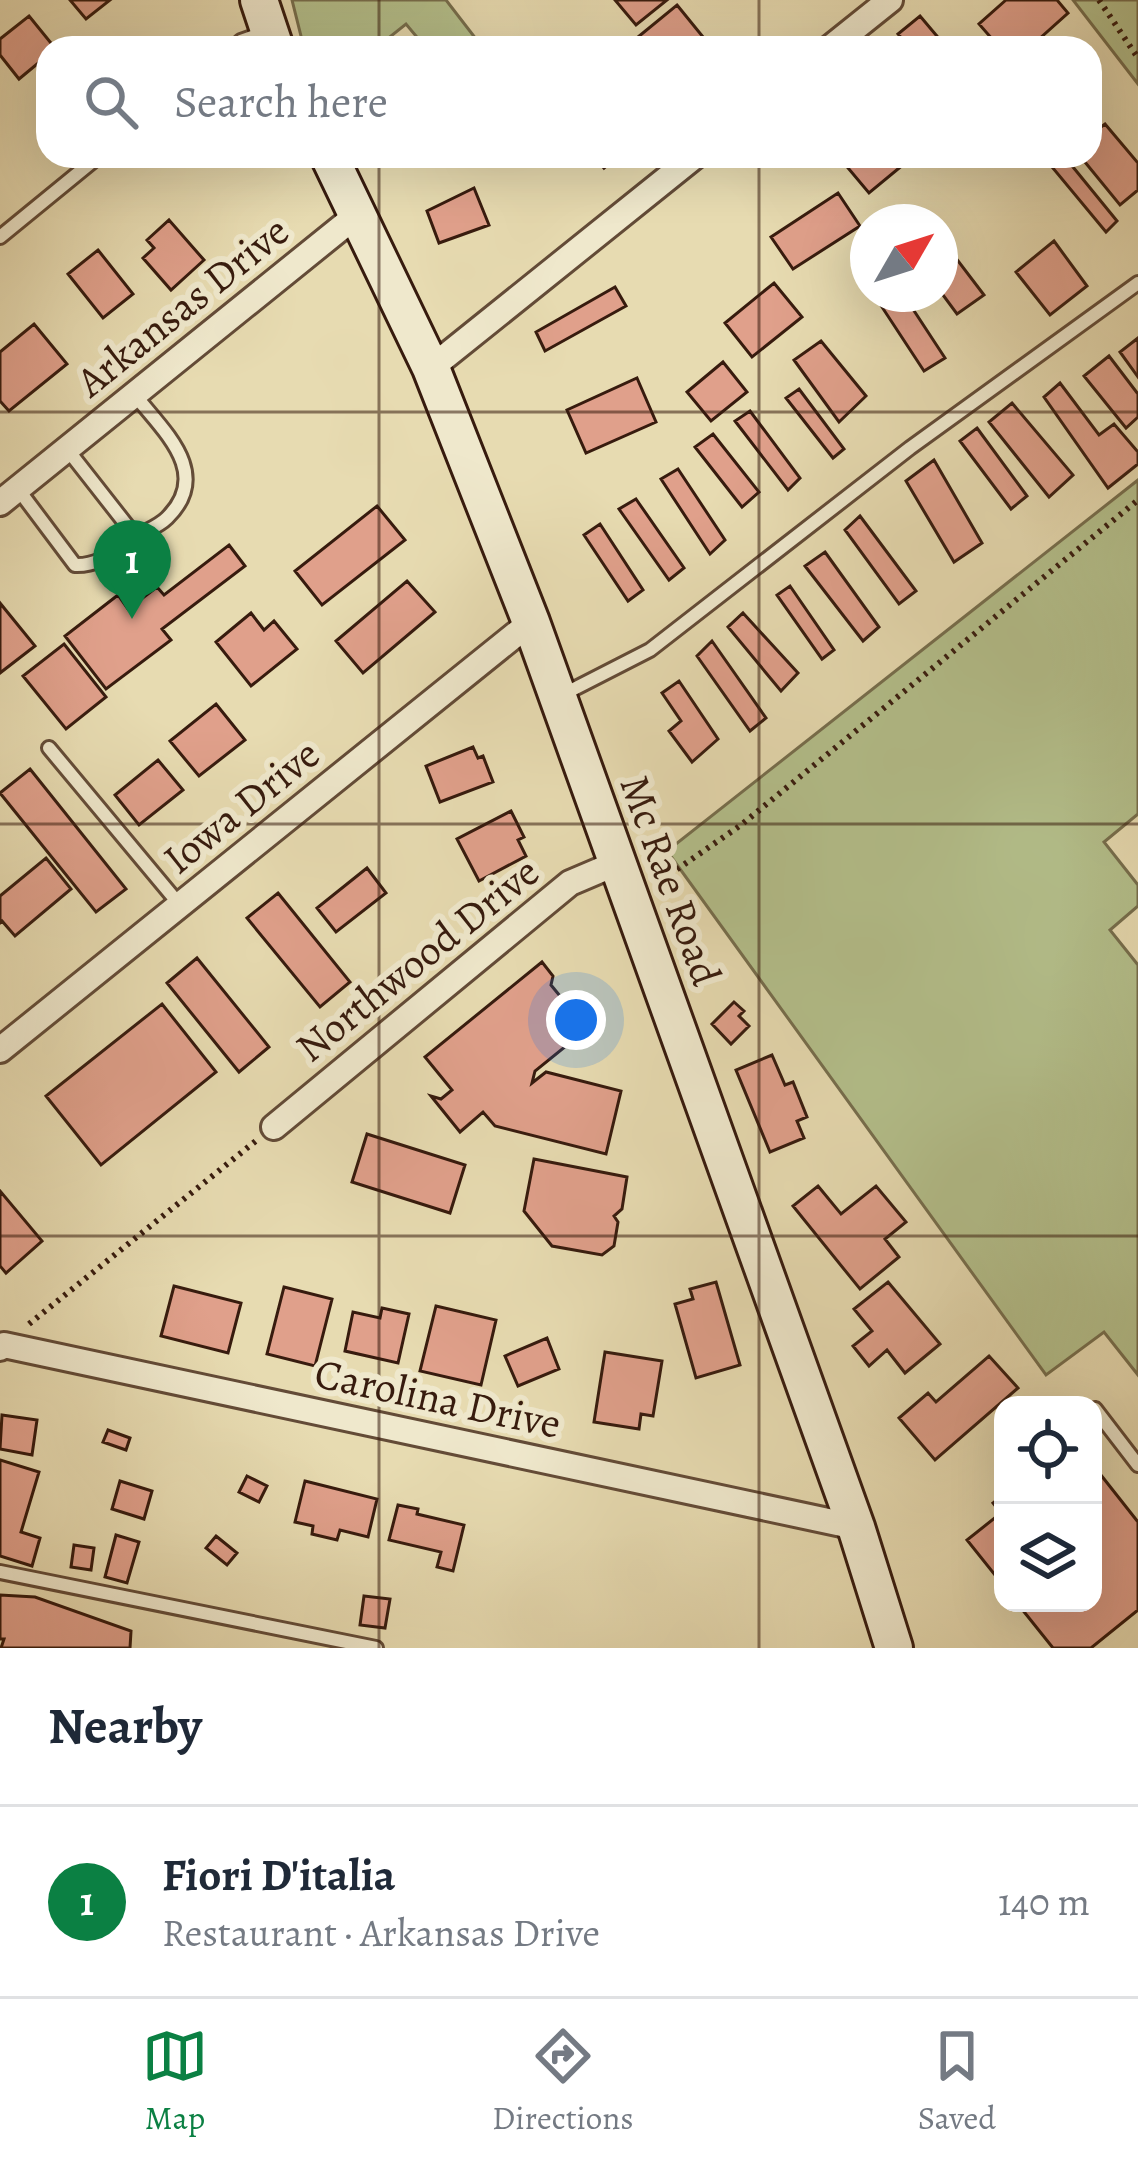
<!DOCTYPE html>
<meta charset="utf-8">
<style>
:root{--surface:#fff;--page:#f6f6f7;--text:#1f2937;--muted:#747a83;--line:#e0e1e3;--accent:#0b8043}
body{margin:0;font-family:Alegreya,serif;background:var(--page);color:var(--text)}
.controls{position:absolute;right:36px;bottom:36px;display:grid;overflow:hidden;border-radius:24px;box-shadow:0 12px 48px #0002}
.controls button{width:108px;height:108px;display:grid;place-items:center;padding:0;border:0;border-bottom:3px solid var(--line);background:var(--surface);color:var(--text);font:60px sans-serif}
.compass{position:absolute;left:850px;top:204px;width:108px;height:108px;border-radius:50%;background:var(--surface);box-shadow:0 12px 48px #0002;rotate:51deg}
.you{position:absolute;left:576px;top:1020px;width:42px;height:42px;margin:-30px;border:9px solid #fff;border-radius:50%;background:#1a73e8;box-shadow:0 0 0 18px #1a73e833}
.badge{display:grid;place-items:center;width:78px;height:78px;border-radius:50%;background:var(--accent);color:#fff;font-size:39px;font-weight:700}
.pin{position:absolute;translate:-50% -99px;filter:drop-shadow(0 3px 6px #0008)}
.pin::after{content:'';position:absolute;top:63px;width:42px;height:36px;background:inherit;clip-path:polygon(0 0,100% 0,50% 100%)}
.list{margin:0;padding:0;list-style:none}
h2{display:flex;justify-content:space-between;align-items:center;height:156px;margin:0;padding:0 48px;font-size:51px}
h2 small{font-size:39px;font-weight:400;color:var(--muted)}
.list li{display:grid;grid-template-columns:78px 1fr auto;gap:36px;align-items:center;box-sizing:border-box;height:192px;padding:0 48px;border-top:3px solid var(--line)}
.list b{display:block;font-size:45px;white-space:nowrap}
.list p{margin:0;font-size:39px;white-space:nowrap;color:var(--muted)}
.list em{font-size:39px;font-style:normal;color:var(--muted)}
.icon{flex:none;width:66px;height:66px;fill:none;stroke:currentColor;stroke-width:2;stroke-linecap:round;stroke-linejoin:round}
.map{position:relative;flex:none;width:1138px;height:1648px;overflow:hidden}
.search{position:absolute;background:var(--surface);box-shadow:0 12px 48px #0002;left:36px;right:36px;top:36px;height:132px;display:flex;align-items:center;gap:30px;box-sizing:border-box;padding:0 42px;border-radius:36px;color:var(--muted);font-size:45px}
.sheet{height:348px;background:var(--surface)}
nav{display:flex;justify-content:space-around;align-items:center;box-sizing:border-box;height:168px;border-top:3px solid var(--line);background:var(--surface);font-size:33px;color:var(--muted)}
nav a{display:grid;justify-items:center;gap:6px}
nav .on{color:var(--accent)}
.map>svg:first-child{display:block}
.green{fill:#b4c08c;stroke:#766e4d;stroke-width:3}
.building{fill:#e0a08b;stroke:#371b0e;stroke-width:3}
.lines{fill:none;stroke-linecap:round;stroke-linejoin:round}
.lane-casing{stroke:#634b37;stroke-width:18}
.street-casing{stroke:#634b37;stroke-width:30}
.secondary-casing{stroke:#371b0e;stroke-width:42}
.path{stroke:#371b0e;stroke-width:6;stroke-dasharray:3 6;stroke-linecap:butt}
.lane{stroke:#efe8cc;stroke-width:12}
.street{stroke:#efe8cc;stroke-width:24}
.secondary{stroke:#efe8cc;stroke-width:36}
.grid{fill:none;stroke:#371b0e;stroke-width:3;stroke-opacity:0.55}
.labels{text-anchor:middle;dominant-baseline:central;stroke-width:12;stroke-linejoin:round;paint-order:stroke}
.street-label{font-size:42px;fill:#371b0e;stroke:#efe8cc}
</style>
<div class="map">
<svg width="1138" height="1648" viewBox="0 0 1138 1648">
<rect width="100%" height="100%" fill="#e7dbb1"/>
<filter id="stains"><feTurbulence type="fractalNoise" baseFrequency=".00167" numOctaves="4"/><feColorMatrix values="0 0 0 0 .2 0 0 0 0 .09 0 0 0 0 .02 0 0 0 .5 -.17"/></filter>
<radialGradient id="worn" r=".72"><stop offset=".6" stop-color="#630" stop-opacity="0"/><stop offset="1" stop-color="#630" stop-opacity=".3"/></radialGradient>
<path class="green" d="M 292,0 L 446,0 L 483,48 L 426,48 L 406,24 L 376,48 L 304,48 Z
M 1073,0 L 1138,0 L 1138,84 Z
M 1138,480 L 1138,814 L 1104,842 L 1138,885 L 1138,906 L 1110,930 L 1138,965 L 1138,1375 L 1104,1332 L 1046,1375 L 667,851 Z"/>
<path class="building" d="M 70,0 L 110,0 L 86,19 Z
M 615,0 L 667,0 L 636,25 Z
M 1006,0 L 1057,0 L 1068,13 L 1029,48 L 1000,48 L 979,24 Z
M 677,5 L 712,48 L 647,48 L 638,37 Z
M 29,16 L 55,48 L 48,48 L 48,55 L 19,79 L 0,55 L 0,39 Z
M 920,16 L 947,48 L 910,48 L 898,34 Z
M 1105,124 L 1138,163 L 1138,190 L 1120,205 L 1080,156 L 1090,156 L 1090,135 Z
M 594,156 L 618,156 L 604,168 Z
M 838,156 L 897,156 L 904,164 L 869,193 Z
M 1064,156 L 1117,221 L 1106,232 L 1052,167 Z
M 474,188 L 489,225 L 439,243 L 427,211 Z
M 838,193 L 860,226 L 793,269 L 771,237 Z
M 169,220 L 204,260 L 171,290 L 143,258 L 154,248 L 147,240 Z
M 1054,241 L 1087,286 L 1050,315 L 1016,272 Z
M 949,249 L 984,295 L 957,314 L 940,291 L 940,256 Z
M 98,250 L 133,294 L 103,318 L 68,274 Z
M 774,283 L 802,317 L 752,357 L 725,323 Z
M 615,287 L 626,306 L 545,351 L 536,332 Z
M 894,294 L 903,294 L 945,358 L 924,371 L 880,304 Z
M 34,324 L 67,364 L 9,411 L 0,401 L 0,352 Z
M 1138,338 L 1138,377 L 1120,352 Z
M 821,341 L 866,396 L 839,422 L 794,360 Z
M 1109,356 L 1138,394 L 1138,417 L 1126,428 L 1084,376 Z
M 723,362 L 747,392 L 711,421 L 687,392 Z
M 637,378 L 656,422 L 586,453 L 567,410 Z
M 1060,383 L 1099,435 L 1114,424 L 1138,452 L 1138,464 L 1108,488 L 1044,397 Z
M 799,389 L 844,449 L 833,458 L 786,398 Z
M 1012,403 L 1073,475 L 1049,497 L 989,422 Z
M 750,411 L 800,478 L 788,490 L 735,421 Z
M 977,428 L 1027,496 L 1011,509 L 960,441 Z
M 713,434 L 759,492 L 742,507 L 695,447 Z
M 934,460 L 982,543 L 954,562 L 906,481 Z
M 678,469 L 725,540 L 710,554 L 661,479 Z
M 636,499 L 684,568 L 669,580 L 619,509 Z
M 377,506 L 405,540 L 322,605 L 295,571 Z
M 860,516 L 916,591 L 899,604 L 845,530 Z
M 600,524 L 643,590 L 628,601 L 584,535 Z
M 229,545 L 245,566 L 162,629 L 171,640 L 106,689 L 65,636 L 118,595 L 128,609 L 157,587 L 164,595 Z
M 825,552 L 879,627 L 863,641 L 805,566 Z
M 407,581 L 435,612 L 363,673 L 336,641 Z
M 790,586 L 834,650 L 822,659 L 777,595 Z
M 0,603 L 35,646 L 0,673 Z
M 251,613 L 264,630 L 274,621 L 297,649 L 251,686 L 216,642 Z
M 743,613 L 798,673 L 781,691 L 728,627 Z
M 712,641 L 766,718 L 750,731 L 697,656 Z
M 64,644 L 106,697 L 66,729 L 23,676 Z
M 679,681 L 718,739 L 692,762 L 669,731 L 681,721 L 662,693 Z
M 216,704 L 245,740 L 199,776 L 170,741 Z
M 473,747 L 478,758 L 483,756 L 493,782 L 440,802 L 426,766 Z
M 158,760 L 183,790 L 139,825 L 115,795 Z
M 30,769 L 126,889 L 96,912 L 0,793 Z
M 511,811 L 524,837 L 518,840 L 526,856 L 479,881 L 457,839 Z
M 46,858 L 71,889 L 15,936 L 2,921 L 0,923 L 0,896 Z
M 367,868 L 386,893 L 336,932 L 317,908 Z
M 278,893 L 350,982 L 320,1007 L 247,918 Z
M 197,958 L 269,1047 L 239,1072 L 167,983 Z
M 542,962 L 553,976 L 551,985 L 587,1029 L 535,1071 L 532,1083 L 546,1072 L 621,1091 L 606,1154 L 495,1126 L 483,1112 L 460,1132 L 431,1096 L 441,1099 L 452,1090 L 425,1057 Z
M 734,1002 L 744,1011 L 739,1016 L 749,1026 L 731,1044 L 712,1024 Z
M 162,1004 L 216,1072 L 101,1165 L 46,1096 Z
M 772,1055 L 785,1085 L 793,1082 L 807,1117 L 797,1121 L 804,1138 L 770,1152 L 736,1070 Z
M 367,1134 L 465,1165 L 450,1213 L 352,1182 Z
M 534,1159 L 627,1177 L 622,1209 L 614,1216 L 618,1222 L 614,1246 L 602,1255 L 552,1246 L 524,1211 Z
M 818,1186 L 841,1214 L 876,1186 L 906,1222 L 885,1239 L 899,1257 L 860,1289 L 793,1206 Z
M 0,1191 L 42,1241 L 6,1273 L 0,1266 Z
M 716,1282 L 740,1365 L 696,1378 L 675,1304 L 693,1299 L 690,1289 Z
M 888,1282 L 940,1344 L 905,1373 L 887,1350 L 869,1366 L 853,1346 L 872,1331 L 854,1309 Z
M 174,1286 L 241,1303 L 228,1353 L 161,1336 Z
M 284,1287 L 332,1299 L 315,1366 L 267,1354 Z
M 436,1306 L 496,1320 L 481,1385 L 420,1371 Z
M 382,1308 L 409,1314 L 398,1363 L 345,1351 L 353,1312 L 380,1318 Z
M 547,1338 L 559,1369 L 518,1386 L 505,1356 Z
M 605,1352 L 662,1361 L 653,1416 L 641,1414 L 639,1429 L 594,1422 Z
M 989,1356 L 1018,1388 L 935,1460 L 899,1418 L 928,1393 L 936,1402 Z
M 2,1415 L 37,1420 L 32,1455 L 0,1449 Z
M 108,1430 L 130,1438 L 126,1450 L 103,1442 Z
M 0,1460 L 39,1472 L 21,1532 L 40,1538 L 32,1566 L 0,1556 Z
M 1093,1465 L 1138,1522 L 1138,1610 L 1091,1648 L 1053,1648 L 1017,1603 L 1093,1603 Z
M 247,1476 L 267,1486 L 259,1502 L 239,1492 Z
M 120,1481 L 152,1491 L 144,1519 L 112,1509 Z
M 305,1481 L 377,1499 L 368,1537 L 340,1530 L 337,1540 L 312,1534 L 313,1526 L 295,1522 Z
M 1003,1495 L 1003,1585 L 967,1540 L 1001,1513 L 993,1503 Z
M 398,1505 L 418,1509 L 417,1514 L 464,1525 L 453,1571 L 437,1567 L 441,1552 L 389,1540 Z
M 116,1535 L 139,1542 L 127,1583 L 105,1577 Z
M 216,1536 L 237,1553 L 227,1565 L 206,1548 Z
M 74,1545 L 94,1548 L 91,1570 L 71,1567 Z
M 0,1595 L 35,1597 L 131,1631 L 130,1648 L 1,1648 L 4,1639 L 0,1639 Z
M 364,1596 L 390,1599 L 385,1628 L 360,1625 Z"/>
<g class="lines">
<g class="lane-casing">
<path id="lane" d="M 233,48 L 241,41 L 263,33
M 0,237 L 99,156
M 67,449 L 136,537
M 18,489 L 75,565 C 100,566 114,551 134,538 C 145,531 158,527 167,518 C 213,473 163,431 135,395
M 564,694 L 650,650 L 910,448 L 1138,283
M 49,748 L 179,904
M 1095,1409 L 1138,1465
M 0,1572 L 376,1648"/>
</g>
<g class="street-casing">
<path id="street" d="M 830,48 L 890,0
M 431,368 L 695,156
M 0,503 L 358,214
M 0,1050 L 531,622
M 274,1127 L 570,883 L 617,863
M 0,1348 L 4,1345 L 856,1527"/>
</g>
<g class="secondary-casing">
<path id="secondary" d="M 259,0 L 275,48
M 329,156 L 431,368 L 531,622 L 856,1527 L 894,1648"/>
</g>
<path class="path" d="M 1099,0 L 1138,58
M 653,881 L 666,877 L 741,825 L 1138,500
M 29,1324 L 257,1140"/>
<use href="#lane" class="lane"/>
<use href="#street" class="street"/>
<use href="#secondary" class="secondary"/>
</g>
<path class="grid" d="M 379,0 L 379,48M 759,0 L 759,48M 379,156 L 379,1648M 759,156 L 759,1648M 0,412 L 1138,412M 0,824 L 1138,824M 0,1236 L 1138,1236"/>
<g class="labels">
<g class="street-label">
<text transform="translate(182 306) rotate(-39)">Arkansas Drive</text>
<text transform="translate(241 806) rotate(-39)">Iowa Drive</text>
<text transform="translate(671 880) rotate(70)">Mc Rae Road</text>
<text transform="translate(417 959) rotate(-39)">Northwood Drive</text>
<text transform="translate(438 1398) rotate(12)">Carolina Drive</text>
</g>
</g>
<rect width="100%" height="100%" filter="url(#stains)"/>
<rect width="100%" height="100%" fill="url(#worn)"/>
</svg>
<div class="controls">
<button><svg class="icon" aria-label="locate" viewBox="0 0 24 24"><circle cx="12" cy="12" r="6"/><path d="M12 2v4M12 18v4M2 12h4M18 12h4"/></svg></button>
<button><svg class="icon" aria-label="layers" viewBox="0 0 24 24"><path d="M12 4l9 5-9 5-9-5zM3 14l9 5 9-5"/></svg></button>
</div>
<svg class="compass" viewBox="-18 -18 36 36"><path d="M0-13l5 13h-10z" fill="#e53935"/><path d="M0 13l5-13h-10z" fill="#747a83"/></svg>
<div class="you"></div>
<div class="pin badge" style="left:132px;top:619px">1</div>
<div class="search"><svg class="icon" aria-label="search" viewBox="0 0 24 24"><circle cx="10" cy="10" r="6"/><path d="M15 15l6 6"/></svg>Search here</div>
</div>
<section class="sheet">
<h2>Nearby<small></small></h2>
<ul class="list">
<li><span class="badge">1</span><div><b>Fiori D'italia</b><p>Restaurant · Arkansas Drive</p></div><em>140 m</em></li>
</ul>
</section>
<nav>
<a class="on"><svg class="icon" aria-label="map" viewBox="0 0 24 24"><path d="M3 6l6-2 6 2 6-2v14l-6 2-6-2-6 2zM9 4v14M15 6v14"/></svg>Map</a>
<a><svg class="icon" aria-label="directions" viewBox="0 0 24 24"><path d="M12 3l9 9-9 9-9-9zM9 14v-3h6M13 9l2 2-2 2"/></svg>Directions</a>
<a><svg class="icon" aria-label="saved" viewBox="0 0 24 24"><path d="M7 4h10v16l-5-4-5 4z"/></svg>Saved</a>
</nav>
